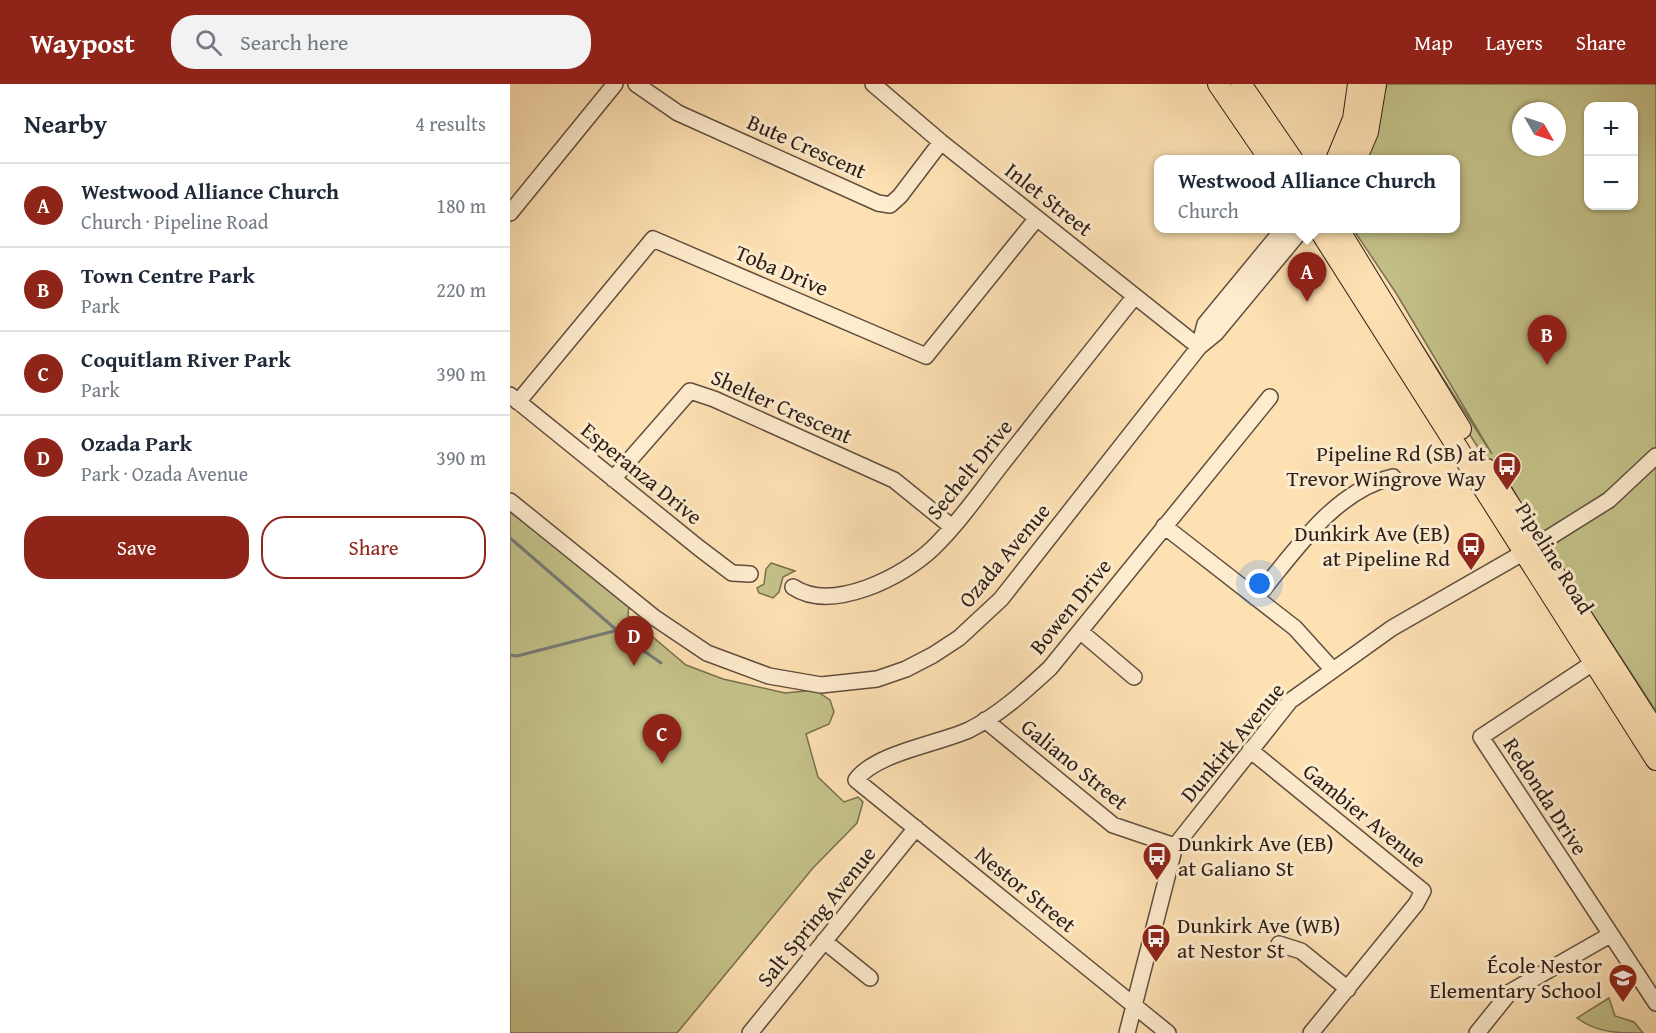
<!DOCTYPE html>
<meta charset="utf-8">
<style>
:root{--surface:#fff;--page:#f2f2f3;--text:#1f2937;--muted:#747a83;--line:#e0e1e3;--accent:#8f2418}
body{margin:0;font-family:"Gentium Book Plus",serif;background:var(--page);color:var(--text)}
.controls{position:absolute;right:18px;top:18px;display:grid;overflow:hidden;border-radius:12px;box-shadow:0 2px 4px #0004}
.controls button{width:54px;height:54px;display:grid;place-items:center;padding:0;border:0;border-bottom:2px solid var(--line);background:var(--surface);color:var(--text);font:30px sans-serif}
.compass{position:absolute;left:1002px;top:18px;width:54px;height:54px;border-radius:50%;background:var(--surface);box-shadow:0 2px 4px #0004;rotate:129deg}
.you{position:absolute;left:750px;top:500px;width:21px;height:21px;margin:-15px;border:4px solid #fff;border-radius:50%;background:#1a73e8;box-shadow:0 0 0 9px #1a73e833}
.badge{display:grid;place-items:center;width:39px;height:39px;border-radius:50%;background:var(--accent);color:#fff;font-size:20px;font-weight:700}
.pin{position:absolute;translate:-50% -50px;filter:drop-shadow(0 2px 3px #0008)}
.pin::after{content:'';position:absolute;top:32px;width:21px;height:18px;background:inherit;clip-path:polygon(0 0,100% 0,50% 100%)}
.popup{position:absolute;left:644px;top:71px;width:306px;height:78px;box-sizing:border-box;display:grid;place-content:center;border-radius:12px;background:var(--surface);filter:drop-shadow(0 2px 4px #0005);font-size:20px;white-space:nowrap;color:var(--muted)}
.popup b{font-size:22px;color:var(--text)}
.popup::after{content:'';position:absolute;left:50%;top:100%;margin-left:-12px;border:12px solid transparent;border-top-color:var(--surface)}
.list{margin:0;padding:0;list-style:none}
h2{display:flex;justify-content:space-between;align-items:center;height:78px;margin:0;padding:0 24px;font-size:26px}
h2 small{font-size:20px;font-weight:400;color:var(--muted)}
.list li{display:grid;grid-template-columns:39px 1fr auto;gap:18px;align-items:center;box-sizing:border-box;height:84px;padding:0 24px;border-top:2px solid var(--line)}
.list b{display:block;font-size:22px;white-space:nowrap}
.list p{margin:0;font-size:20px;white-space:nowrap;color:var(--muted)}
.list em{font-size:20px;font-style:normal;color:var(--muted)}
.actions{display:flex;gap:12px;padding:18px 24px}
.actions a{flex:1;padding:14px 0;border:2px solid var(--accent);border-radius:24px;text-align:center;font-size:21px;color:var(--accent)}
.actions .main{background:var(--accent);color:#fff}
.icon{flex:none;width:33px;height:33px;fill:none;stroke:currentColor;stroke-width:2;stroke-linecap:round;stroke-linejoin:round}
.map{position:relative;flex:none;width:1146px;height:949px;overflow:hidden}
header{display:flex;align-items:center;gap:36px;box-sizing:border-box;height:84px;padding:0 30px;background:var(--accent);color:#fff}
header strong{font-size:28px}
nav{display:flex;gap:33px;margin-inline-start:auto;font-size:21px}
.search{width:420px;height:54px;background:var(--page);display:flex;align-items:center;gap:15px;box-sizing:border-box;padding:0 21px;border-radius:24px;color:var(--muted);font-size:22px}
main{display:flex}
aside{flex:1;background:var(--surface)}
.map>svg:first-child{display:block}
.green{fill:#c4c289;stroke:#787050;stroke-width:1.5;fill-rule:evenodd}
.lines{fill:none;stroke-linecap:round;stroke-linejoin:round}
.stream{stroke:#757b79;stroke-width:3}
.minor-casing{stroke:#604e3f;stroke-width:18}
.major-casing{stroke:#2b1d18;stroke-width:22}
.minor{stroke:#feecce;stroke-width:15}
.major{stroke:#fee1b3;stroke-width:20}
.labels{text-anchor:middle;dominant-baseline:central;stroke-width:6;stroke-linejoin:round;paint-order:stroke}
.street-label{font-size:22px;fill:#2b1d18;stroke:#feecce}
.poi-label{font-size:22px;fill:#2b1d18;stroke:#feecce;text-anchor:end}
</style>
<header>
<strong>Waypost</strong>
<div class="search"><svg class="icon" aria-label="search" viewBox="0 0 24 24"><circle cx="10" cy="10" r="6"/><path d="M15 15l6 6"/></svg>Search here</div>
<nav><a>Map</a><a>Layers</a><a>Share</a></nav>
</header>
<main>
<aside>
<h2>Nearby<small>4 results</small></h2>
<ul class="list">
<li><span class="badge">A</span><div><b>Westwood Alliance Church</b><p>Church · Pipeline Road</p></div><em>180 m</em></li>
<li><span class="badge">B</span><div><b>Town Centre Park</b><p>Park</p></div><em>220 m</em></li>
<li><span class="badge">C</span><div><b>Coquitlam River Park</b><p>Park</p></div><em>390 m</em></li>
<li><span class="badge">D</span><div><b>Ozada Park</b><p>Park · Ozada Avenue</p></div><em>390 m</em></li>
</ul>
<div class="actions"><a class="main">Save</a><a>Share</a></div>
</aside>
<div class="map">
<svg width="1146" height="949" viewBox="0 0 1146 949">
<rect width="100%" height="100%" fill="#fee1b3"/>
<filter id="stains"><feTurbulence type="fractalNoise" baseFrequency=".00333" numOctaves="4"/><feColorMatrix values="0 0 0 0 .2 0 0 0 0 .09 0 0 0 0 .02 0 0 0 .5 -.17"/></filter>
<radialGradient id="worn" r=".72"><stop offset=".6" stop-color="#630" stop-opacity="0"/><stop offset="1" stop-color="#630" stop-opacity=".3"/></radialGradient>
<path class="green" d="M 877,0 L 1146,0 L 1146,627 L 1022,437 L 1007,418 L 1009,416 L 1000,400 L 994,404 L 951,337 L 891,229 L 982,370 L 886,209 L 843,145 L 946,144 L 946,76 L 855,75 ZM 1078,22 L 1124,22 L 1124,122 L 1078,122 ZM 1011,27 L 1047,27 L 1047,63 L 1011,63 Z
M 0,428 L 119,520 L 118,532 L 176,581 L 213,595 L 275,609 L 305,606 L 320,616 L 324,628 L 319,640 L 296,650 L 308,693 L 334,718 L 348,713 L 353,718 L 347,739 L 303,784 L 167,949 L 0,949 Z
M 261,479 L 285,487 L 273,493 L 269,508 L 263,514 L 249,509 L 247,504 L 254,500 L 256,485 Z
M 1099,914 L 1105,932 L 1124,938 L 1133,949 C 1108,949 1087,949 1067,934 Z"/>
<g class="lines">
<path class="stream" d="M 0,454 L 117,555 L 151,579
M 0,571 L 7,572 L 108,546"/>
<g class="minor-casing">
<path id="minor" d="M 126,0 L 168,29 L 368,119 L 380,121 L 390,112 L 431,58
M 363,0 L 431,58 L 689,263
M 0,129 L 105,0
M 689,263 L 695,240 L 774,144
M 0,311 L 189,464 L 222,489 L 240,490
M 8,318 L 143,155 L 416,272 L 527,134
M 103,395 L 180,307 L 204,315 L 384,396 L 442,443
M 0,417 L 145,534 L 197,569 L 259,592 L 311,601 L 367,595 L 396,585 L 423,571 L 449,554 L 491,515 L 689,263 L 706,249 L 793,144
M 654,442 L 785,544 L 823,586
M 283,503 C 322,529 393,493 423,464 C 450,438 472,405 495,376 C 538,321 582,266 625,212
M 746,514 C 784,469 823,407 883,393
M 571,548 L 624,593
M 1092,573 L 971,653 L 1146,919
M 475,636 L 603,741 L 665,762
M 740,666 L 913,807 L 906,820 L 801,949
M 314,857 L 360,894
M 769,860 L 791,867 L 838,905
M 240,949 L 406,744
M 617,949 L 665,762 L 780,617 L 882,544 L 1032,458 L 1099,416 L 1146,372
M 658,949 L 346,696 C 365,669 428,660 459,646 C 489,631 515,607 540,584 L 760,313
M 967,949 L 1000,908 L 1100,851"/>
</g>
<g class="major-casing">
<path id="major" d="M 708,0 L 760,76
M 731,0 L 783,76
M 826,76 L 843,35 L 848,0
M 846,76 L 858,48 L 866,0
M 808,144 L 1146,676
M 828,144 L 951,345
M 977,385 L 1146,648"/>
</g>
<use href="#minor" class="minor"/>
<use href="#major" class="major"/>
</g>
<defs>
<g id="bus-pin" transform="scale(1.5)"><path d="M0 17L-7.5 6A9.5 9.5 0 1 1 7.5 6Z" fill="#8f2418" stroke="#feecce"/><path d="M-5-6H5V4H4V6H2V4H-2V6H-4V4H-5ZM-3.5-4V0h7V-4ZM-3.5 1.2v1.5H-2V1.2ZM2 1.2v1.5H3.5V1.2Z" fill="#fff"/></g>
<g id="school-pin" transform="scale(1.5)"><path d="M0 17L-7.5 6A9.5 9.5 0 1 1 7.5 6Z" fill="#8f2418" stroke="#feecce"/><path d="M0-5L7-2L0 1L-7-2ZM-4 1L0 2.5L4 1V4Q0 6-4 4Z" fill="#fff"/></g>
</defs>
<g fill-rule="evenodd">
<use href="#bus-pin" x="997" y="382"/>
<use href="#bus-pin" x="961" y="462"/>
<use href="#bus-pin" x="647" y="772"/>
<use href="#bus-pin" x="646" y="854"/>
<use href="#school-pin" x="1113" y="894"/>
</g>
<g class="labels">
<g class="street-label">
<text transform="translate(297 62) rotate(24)">Bute Crescent</text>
<text transform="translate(539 115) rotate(38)">Inlet Street</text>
<text transform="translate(272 186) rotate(23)">Toba Drive</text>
<text transform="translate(272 322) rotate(24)">Shelter Crescent</text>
<text transform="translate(459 385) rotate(-51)">Sechelt Drive</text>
<text transform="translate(132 389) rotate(39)">Esperanza Drive</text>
<text transform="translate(494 471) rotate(-50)">Ozada Avenue</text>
<text transform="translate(1045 474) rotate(58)">Pipeline Road</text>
<text transform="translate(560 522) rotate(-51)">Bowen Drive</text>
<text transform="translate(722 658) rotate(-50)">Dunkirk Avenue</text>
<text transform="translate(565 680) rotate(39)">Galiano Street</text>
<text transform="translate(1036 712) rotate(57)">Redonda Drive</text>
<text transform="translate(855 731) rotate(39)">Gambier Avenue</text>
<text transform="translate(516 805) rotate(39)">Nestor Street</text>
<text transform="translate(306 832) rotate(-51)">Salt Spring Avenue</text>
</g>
<g class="poi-label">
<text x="976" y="369">Pipeline Rd (SB) at<tspan x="976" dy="25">Trevor Wingrove Way</tspan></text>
<text x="940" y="449">Dunkirk Ave (EB)<tspan x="940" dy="25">at Pipeline Rd</tspan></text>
<text x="668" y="759" text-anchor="start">Dunkirk Ave (EB)<tspan x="668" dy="25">at Galiano St</tspan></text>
<text x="667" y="841" text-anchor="start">Dunkirk Ave (WB)<tspan x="667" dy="25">at Nestor St</tspan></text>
<text x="1092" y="881">École Nestor<tspan x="1092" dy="25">Elementary School</tspan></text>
</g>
</g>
<rect width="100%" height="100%" filter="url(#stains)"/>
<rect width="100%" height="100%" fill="url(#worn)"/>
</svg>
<div class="controls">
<button>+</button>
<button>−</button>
</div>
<svg class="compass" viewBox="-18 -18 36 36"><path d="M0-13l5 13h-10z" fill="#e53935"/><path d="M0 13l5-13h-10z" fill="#747a83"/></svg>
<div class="you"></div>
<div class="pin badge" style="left:797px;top:218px">A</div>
<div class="popup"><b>Westwood Alliance Church</b>Church</div>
<div class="pin badge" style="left:1037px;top:281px">B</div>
<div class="pin badge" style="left:152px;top:680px">C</div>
<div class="pin badge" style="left:124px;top:582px">D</div>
</div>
</main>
